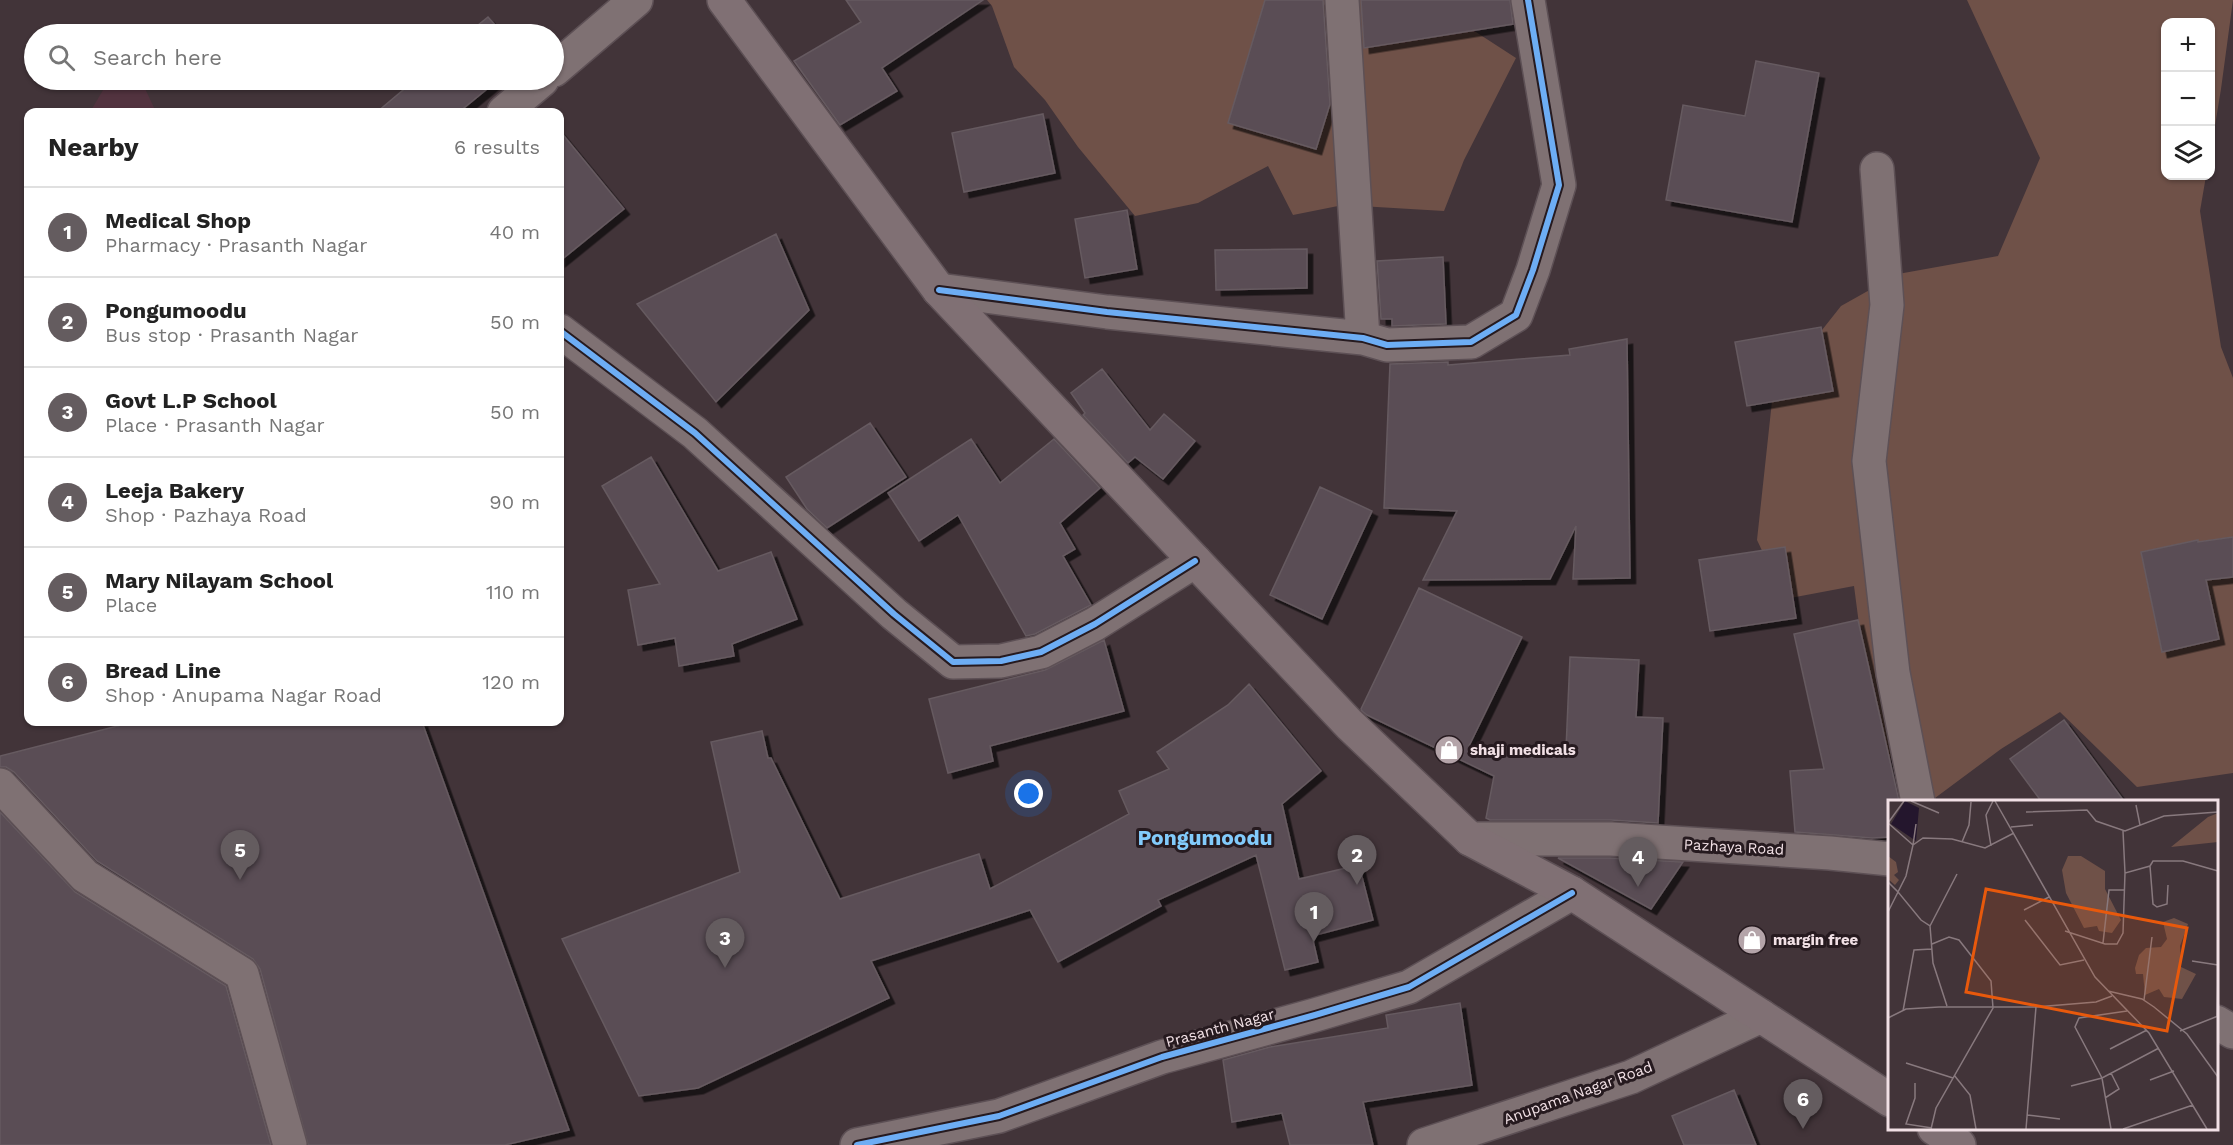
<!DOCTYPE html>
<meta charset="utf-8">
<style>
:root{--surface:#fff;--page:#f2f2f2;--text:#222;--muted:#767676;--line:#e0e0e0;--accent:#645c5f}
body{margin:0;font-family:"Work Sans",sans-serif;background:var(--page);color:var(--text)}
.controls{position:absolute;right:18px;top:18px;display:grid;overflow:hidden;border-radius:12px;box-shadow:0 2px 4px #0004}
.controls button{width:54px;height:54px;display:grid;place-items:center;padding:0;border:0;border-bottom:2px solid var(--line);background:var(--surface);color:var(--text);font:30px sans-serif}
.you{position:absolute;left:1029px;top:794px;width:21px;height:21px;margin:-15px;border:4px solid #fff;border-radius:50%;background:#1a73e8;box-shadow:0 0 0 9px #1a73e833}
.badge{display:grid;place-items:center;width:39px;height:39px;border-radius:50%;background:var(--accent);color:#fff;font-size:20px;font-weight:700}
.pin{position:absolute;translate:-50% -50px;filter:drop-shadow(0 2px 3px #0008)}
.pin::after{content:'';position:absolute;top:32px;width:21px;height:18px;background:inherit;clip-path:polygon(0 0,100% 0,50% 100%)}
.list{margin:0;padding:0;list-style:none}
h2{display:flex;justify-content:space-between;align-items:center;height:78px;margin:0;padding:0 24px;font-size:26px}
h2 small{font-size:20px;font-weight:400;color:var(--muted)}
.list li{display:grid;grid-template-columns:39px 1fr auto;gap:18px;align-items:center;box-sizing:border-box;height:90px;padding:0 24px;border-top:2px solid var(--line)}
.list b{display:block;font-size:22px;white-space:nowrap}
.list p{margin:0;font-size:20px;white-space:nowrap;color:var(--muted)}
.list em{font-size:20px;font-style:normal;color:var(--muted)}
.icon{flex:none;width:33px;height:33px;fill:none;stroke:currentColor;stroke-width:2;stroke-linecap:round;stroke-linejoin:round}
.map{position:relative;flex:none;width:2233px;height:1145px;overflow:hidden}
.search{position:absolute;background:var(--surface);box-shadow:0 2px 4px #0004;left:24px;top:24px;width:540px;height:66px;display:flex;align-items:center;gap:15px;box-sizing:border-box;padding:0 21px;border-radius:33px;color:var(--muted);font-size:22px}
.panel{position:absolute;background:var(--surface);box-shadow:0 2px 4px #0004;left:24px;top:108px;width:540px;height:618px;border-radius:12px}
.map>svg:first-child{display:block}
.built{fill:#52333f}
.green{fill:#6f5148}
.building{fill:#5a4e55;stroke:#665a60;stroke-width:1.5;filter:url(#shadow)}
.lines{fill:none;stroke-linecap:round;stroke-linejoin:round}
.minor-casing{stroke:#5d5055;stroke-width:36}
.major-casing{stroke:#5d5055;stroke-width:36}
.minor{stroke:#7f7173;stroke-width:33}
.major{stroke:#807074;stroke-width:33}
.cycleway-casing{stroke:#261a1f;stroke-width:10}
.cycleway{stroke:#6dadf4;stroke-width:6}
.labels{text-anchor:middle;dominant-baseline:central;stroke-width:6;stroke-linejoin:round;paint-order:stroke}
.poi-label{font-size:15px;font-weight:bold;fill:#f1e0e5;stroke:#261a1f;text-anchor:start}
.street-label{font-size:15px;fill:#f1e0e5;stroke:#261a1f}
.district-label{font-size:21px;font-weight:bold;fill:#82cbfc;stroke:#261a1f}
.inset-road{fill:none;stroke:#88797e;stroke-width:1.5}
.view{fill:#e8590c;fill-opacity:0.15;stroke:#e8590c;stroke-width:3}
.inset-edge{fill:none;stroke:#f1e0e5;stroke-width:3}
</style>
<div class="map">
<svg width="2233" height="1145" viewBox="0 0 2233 1145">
<defs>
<filter id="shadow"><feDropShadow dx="5.5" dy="5.5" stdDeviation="0" flood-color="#0009"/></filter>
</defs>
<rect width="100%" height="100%" fill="#423439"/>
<path class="built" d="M 109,80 L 141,80 L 156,112 L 90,112 Z"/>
<path class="green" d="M 987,0 L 1445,0 L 1462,23 L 1516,58 L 1464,160 L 1444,211 L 1343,205 L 1293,215 L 1268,166 L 1198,203 L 1135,216 L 1078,147 L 1045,100 L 1014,67 L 992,6 Z
M 1967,0 L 2233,0 L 2221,89 L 2211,150 L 2210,22 L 2166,22 L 2166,176 L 2206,176 L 2200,211 L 2221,347 L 2233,378 L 2233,773 L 2137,787 L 2060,712 L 2001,749 L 1931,801 L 1926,801 L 1874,739 L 1854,586 L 1785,599 L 1757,540 L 1773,392 L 1841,306 L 1898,274 L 1998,256 L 2040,158 Z"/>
<path class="building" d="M 846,0 L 983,0 L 882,68 L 897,91 L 840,125 L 794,61 L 861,22 Z
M 1265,0 L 1323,0 L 1330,104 L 1316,149 L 1228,123 Z
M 1361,0 L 1510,0 L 1513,24 L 1364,48 Z
M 488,17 L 503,34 L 467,34 Z
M 1756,61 L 1819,73 L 1792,222 L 1666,200 L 1683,105 L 1745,116 Z
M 415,80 L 498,80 L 459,112 L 377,112 Z
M 1043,114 L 1055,173 L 964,192 L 952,133 Z
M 560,131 L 624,209 L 560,261 Z
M 1127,210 L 1137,269 L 1085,278 L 1075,219 Z
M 776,234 L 809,310 L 716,402 L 637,304 Z
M 1307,249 L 1307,288 L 1216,290 L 1215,250 Z
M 1443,257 L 1446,324 L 1392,326 L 1392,319 L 1381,319 L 1377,261 Z
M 1821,327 L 1833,391 L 1747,406 L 1735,342 Z
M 1627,339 L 1630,578 L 1573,579 L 1576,526 L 1550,579 L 1423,580 L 1457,511 L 1384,508 L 1390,364 L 1448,362 L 1448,365 L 1570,355 L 1569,349 Z
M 1102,369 L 1150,430 L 1164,414 L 1195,441 L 1163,479 L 1135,457 L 1128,463 L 1083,415 L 1085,413 L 1071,393 Z
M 870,423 L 906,477 L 827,528 L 807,509 L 786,477 Z
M 971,439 L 1000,483 L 1054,439 L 1100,488 L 1060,523 L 1075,549 L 1063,556 L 1091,605 L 1035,634 L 1026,636 L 958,515 L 919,541 L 888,493 Z
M 651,457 L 718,571 L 771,552 L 797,619 L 732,644 L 734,656 L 679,666 L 675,638 L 638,645 L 628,590 L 660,584 L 602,486 Z
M 1320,487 L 1372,511 L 1322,619 L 1270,595 Z
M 2233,537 L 2233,577 L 2206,580 L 2219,639 L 2162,652 L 2141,552 L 2198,540 L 2198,542 Z
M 1785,547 L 1796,618 L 1710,631 L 1699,560 Z
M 1419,588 L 1522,637 L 1469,746 L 1566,749 L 1570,657 L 1639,660 L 1636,717 L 1663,718 L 1658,823 L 1611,820 L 1490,820 L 1486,818 L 1494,776 L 1367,715 L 1362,711 L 1361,709 Z
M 1858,620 L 1899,801 L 1890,801 L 1890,837 L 1872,838 L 1795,832 L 1790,771 L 1824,769 L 1794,634 Z
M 1104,640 L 1124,711 L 990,746 L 993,761 L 948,773 L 929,699 L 1045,670 Z
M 1249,684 L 1321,771 L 1282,804 L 1299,879 L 1359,865 L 1373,920 L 1312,936 L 1318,962 L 1285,970 L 1256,855 L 1158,900 L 1161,906 L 1058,962 L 1030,910 L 871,961 L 889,998 L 698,1088 L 639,1096 L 562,939 L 740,872 L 711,742 L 762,731 L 768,758 L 771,758 L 840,899 L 979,854 L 990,889 L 1129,814 L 1119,791 L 1169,769 L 1157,752 L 1228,705 Z
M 2064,720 L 2124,801 L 2041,801 L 2010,759 Z
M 133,722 L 422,722 L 569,1130 L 505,1145 L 308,1145 L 260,969 L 253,959 L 97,861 L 14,772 L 6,767 L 0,767 L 0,756 Z
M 0,812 L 75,892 L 226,986 L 271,1145 L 0,1145 Z
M 1558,858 L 1610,858 L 1683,862 L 1651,909 Z
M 1460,1003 L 1472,1085 L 1363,1102 L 1373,1145 L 1290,1145 L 1282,1113 L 1232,1122 L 1223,1060 L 1270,1047 L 1388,1028 L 1386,1015 Z
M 1734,1090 L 1756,1145 L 1684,1145 L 1672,1116 Z"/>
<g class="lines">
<g class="minor-casing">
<path id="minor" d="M 1342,0 L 1363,338
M 554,70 L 636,0
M 504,112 L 542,80
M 1877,169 L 1887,305 L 1869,461 L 1893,673 L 1918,802
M 939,290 L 1107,312 L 1363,338 L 1387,345 L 1471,342 L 1516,315 L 1533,270 L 1559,185 L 1528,0
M 560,331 L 695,433 L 894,614 L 953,662 L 1001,661 L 1041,652 L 1095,624 L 1195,561
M 0,785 L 85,876 L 242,974 L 290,1145
M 1470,839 L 1611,839 L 1830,853 L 1890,859
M 2216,1022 L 2233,1032
M 857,1145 L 999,1116 L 1162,1057 L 1315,1015 L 1409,987 L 1572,893
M 1424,1145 L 1631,1077 L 1761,1016"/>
</g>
<g class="major-casing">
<path id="major" d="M 724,0 L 939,290 L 1349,724 L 1470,839 L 1572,893 L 1890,1100
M 1934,1128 L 1959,1145"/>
</g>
<use href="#minor" class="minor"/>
<use href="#major" class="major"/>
<g class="cycleway-casing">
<path id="cycleway" d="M 939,290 L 1107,312 L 1363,338 L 1387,345 L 1471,342 L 1516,315 L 1533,270 L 1559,185 L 1528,0
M 560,331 L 695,433 L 894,614 L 953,662 L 1001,661 L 1041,652 L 1095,624 L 1195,561
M 857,1145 L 999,1116 L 1162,1057 L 1315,1015 L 1409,987 L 1572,893"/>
</g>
<use href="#cycleway" class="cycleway"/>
</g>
<defs>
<g id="shop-disc" transform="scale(1.5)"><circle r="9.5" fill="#b4a4a9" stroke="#261a1f"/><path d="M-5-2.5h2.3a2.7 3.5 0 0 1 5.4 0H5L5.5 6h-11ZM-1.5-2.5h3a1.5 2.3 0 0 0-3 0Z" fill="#fff"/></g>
</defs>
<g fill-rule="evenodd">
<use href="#shop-disc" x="1449" y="750"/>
<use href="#shop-disc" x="1752" y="940"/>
</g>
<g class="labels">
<g class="poi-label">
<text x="1470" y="750">shaji medicals</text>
<text x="1773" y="940">margin free</text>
</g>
<g class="street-label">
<text transform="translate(1734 847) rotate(3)">Pazhaya Road</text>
<text transform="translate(1220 1028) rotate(-15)">Prasanth Nagar</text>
<text transform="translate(1578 1093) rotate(-20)">Anupama Nagar Road</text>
</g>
<g class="district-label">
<text x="1205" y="837">Pongumoodu</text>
</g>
</g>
<g transform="translate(1888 800)">
<rect width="330" height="330" fill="#423439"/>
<path d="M 330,13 L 330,42 L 283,47 L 320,17 ZM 0,56 L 8,62 L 10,72 L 6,75 L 11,80 L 7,85 L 0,79 ZM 180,56 L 193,56 L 217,71 L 217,89 L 233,120 L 224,133 L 211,131 L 209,126 L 196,128 L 178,93 L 174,70 ZM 286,118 L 300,124 L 292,146 L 293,167 L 308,174 L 294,199 L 276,197 L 271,189 L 257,195 L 255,174 L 248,174 L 247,168 L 251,155 L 258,148 L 273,147 L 279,139 L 275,122 Z" fill="#6f5148"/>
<path d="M 17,1 L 31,8 L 28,41 L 3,24 Z" fill="#24162d"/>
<path class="inset-road" d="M 16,1 L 0,23 L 25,45 L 18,76 L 10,92 L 33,120 L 42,126 L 45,163 L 59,206M 23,1 L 51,13M 107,1 L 207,177 L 261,233 L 319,329M 248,5 L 252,25M 138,12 L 199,10 L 208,21 L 237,31 L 276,16 L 330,12M 123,27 L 145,25M 235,31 L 237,73M 74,42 L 81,25 L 83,2M 25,45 L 35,38 L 64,39 L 97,48 L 126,33M 25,45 L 28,24M 103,46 L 98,15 L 105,1M 262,66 L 265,104 L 269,107 L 279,104 L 280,85M 0,82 L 10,92 L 0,112M 136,110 L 161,97M 137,120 L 172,165 L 196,160M 42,126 L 69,74M 177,131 L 217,144 L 229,144 L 235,133 L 237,73 L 262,66 L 265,61 L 295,61 L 330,71M 215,143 L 221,90 L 236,90M 304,161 L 330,165M 220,191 L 254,199 L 266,207 L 299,234 L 330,277M 256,200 L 264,137M 15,211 L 26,150 L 44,149M 329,216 L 330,174M 0,218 L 18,209 L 51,207 L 148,207M 292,231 L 330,216M 222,249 L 259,230M 18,263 L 65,278M 66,275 L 82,295 L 88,329M 262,280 L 286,271M 27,283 L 27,298 L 18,324 L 44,328M 183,286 L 214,278 L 271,248M 217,298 L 231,289 L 223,273M 139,315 L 172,319M 43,329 L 48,308 L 105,208 L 103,181 L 71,140 L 61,137 L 44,144M 138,329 L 148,207 L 208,202 L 224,196M 223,329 L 214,278 L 187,227 L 191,218 L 239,211M 235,329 L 305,305"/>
<path class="view" d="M 98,89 L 299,128 L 279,231 L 78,192 Z"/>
<rect width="330" height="330" class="inset-edge"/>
</g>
</svg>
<div class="controls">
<button>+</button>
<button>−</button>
<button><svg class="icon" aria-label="layers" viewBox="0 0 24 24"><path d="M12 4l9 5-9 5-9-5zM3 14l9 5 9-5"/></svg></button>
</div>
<div class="you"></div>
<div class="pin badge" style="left:1314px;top:942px">1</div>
<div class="pin badge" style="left:1357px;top:885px">2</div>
<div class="pin badge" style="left:725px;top:968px">3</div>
<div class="pin badge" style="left:1638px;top:887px">4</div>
<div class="pin badge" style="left:240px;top:880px">5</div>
<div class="pin badge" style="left:1803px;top:1129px">6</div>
<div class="search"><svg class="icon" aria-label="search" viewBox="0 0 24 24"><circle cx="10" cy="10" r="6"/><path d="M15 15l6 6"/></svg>Search here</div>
<section class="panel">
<h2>Nearby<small>6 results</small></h2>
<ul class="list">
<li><span class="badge">1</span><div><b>Medical Shop</b><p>Pharmacy · Prasanth Nagar</p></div><em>40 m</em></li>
<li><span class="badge">2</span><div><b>Pongumoodu</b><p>Bus stop · Prasanth Nagar</p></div><em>50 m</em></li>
<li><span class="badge">3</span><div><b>Govt L.P School</b><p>Place · Prasanth Nagar</p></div><em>50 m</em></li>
<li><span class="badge">4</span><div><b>Leeja Bakery</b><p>Shop · Pazhaya Road</p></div><em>90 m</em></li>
<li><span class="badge">5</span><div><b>Mary Nilayam School</b><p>Place</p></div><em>110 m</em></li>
<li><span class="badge">6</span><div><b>Bread Line</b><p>Shop · Anupama Nagar Road</p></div><em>120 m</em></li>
</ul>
</section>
</div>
